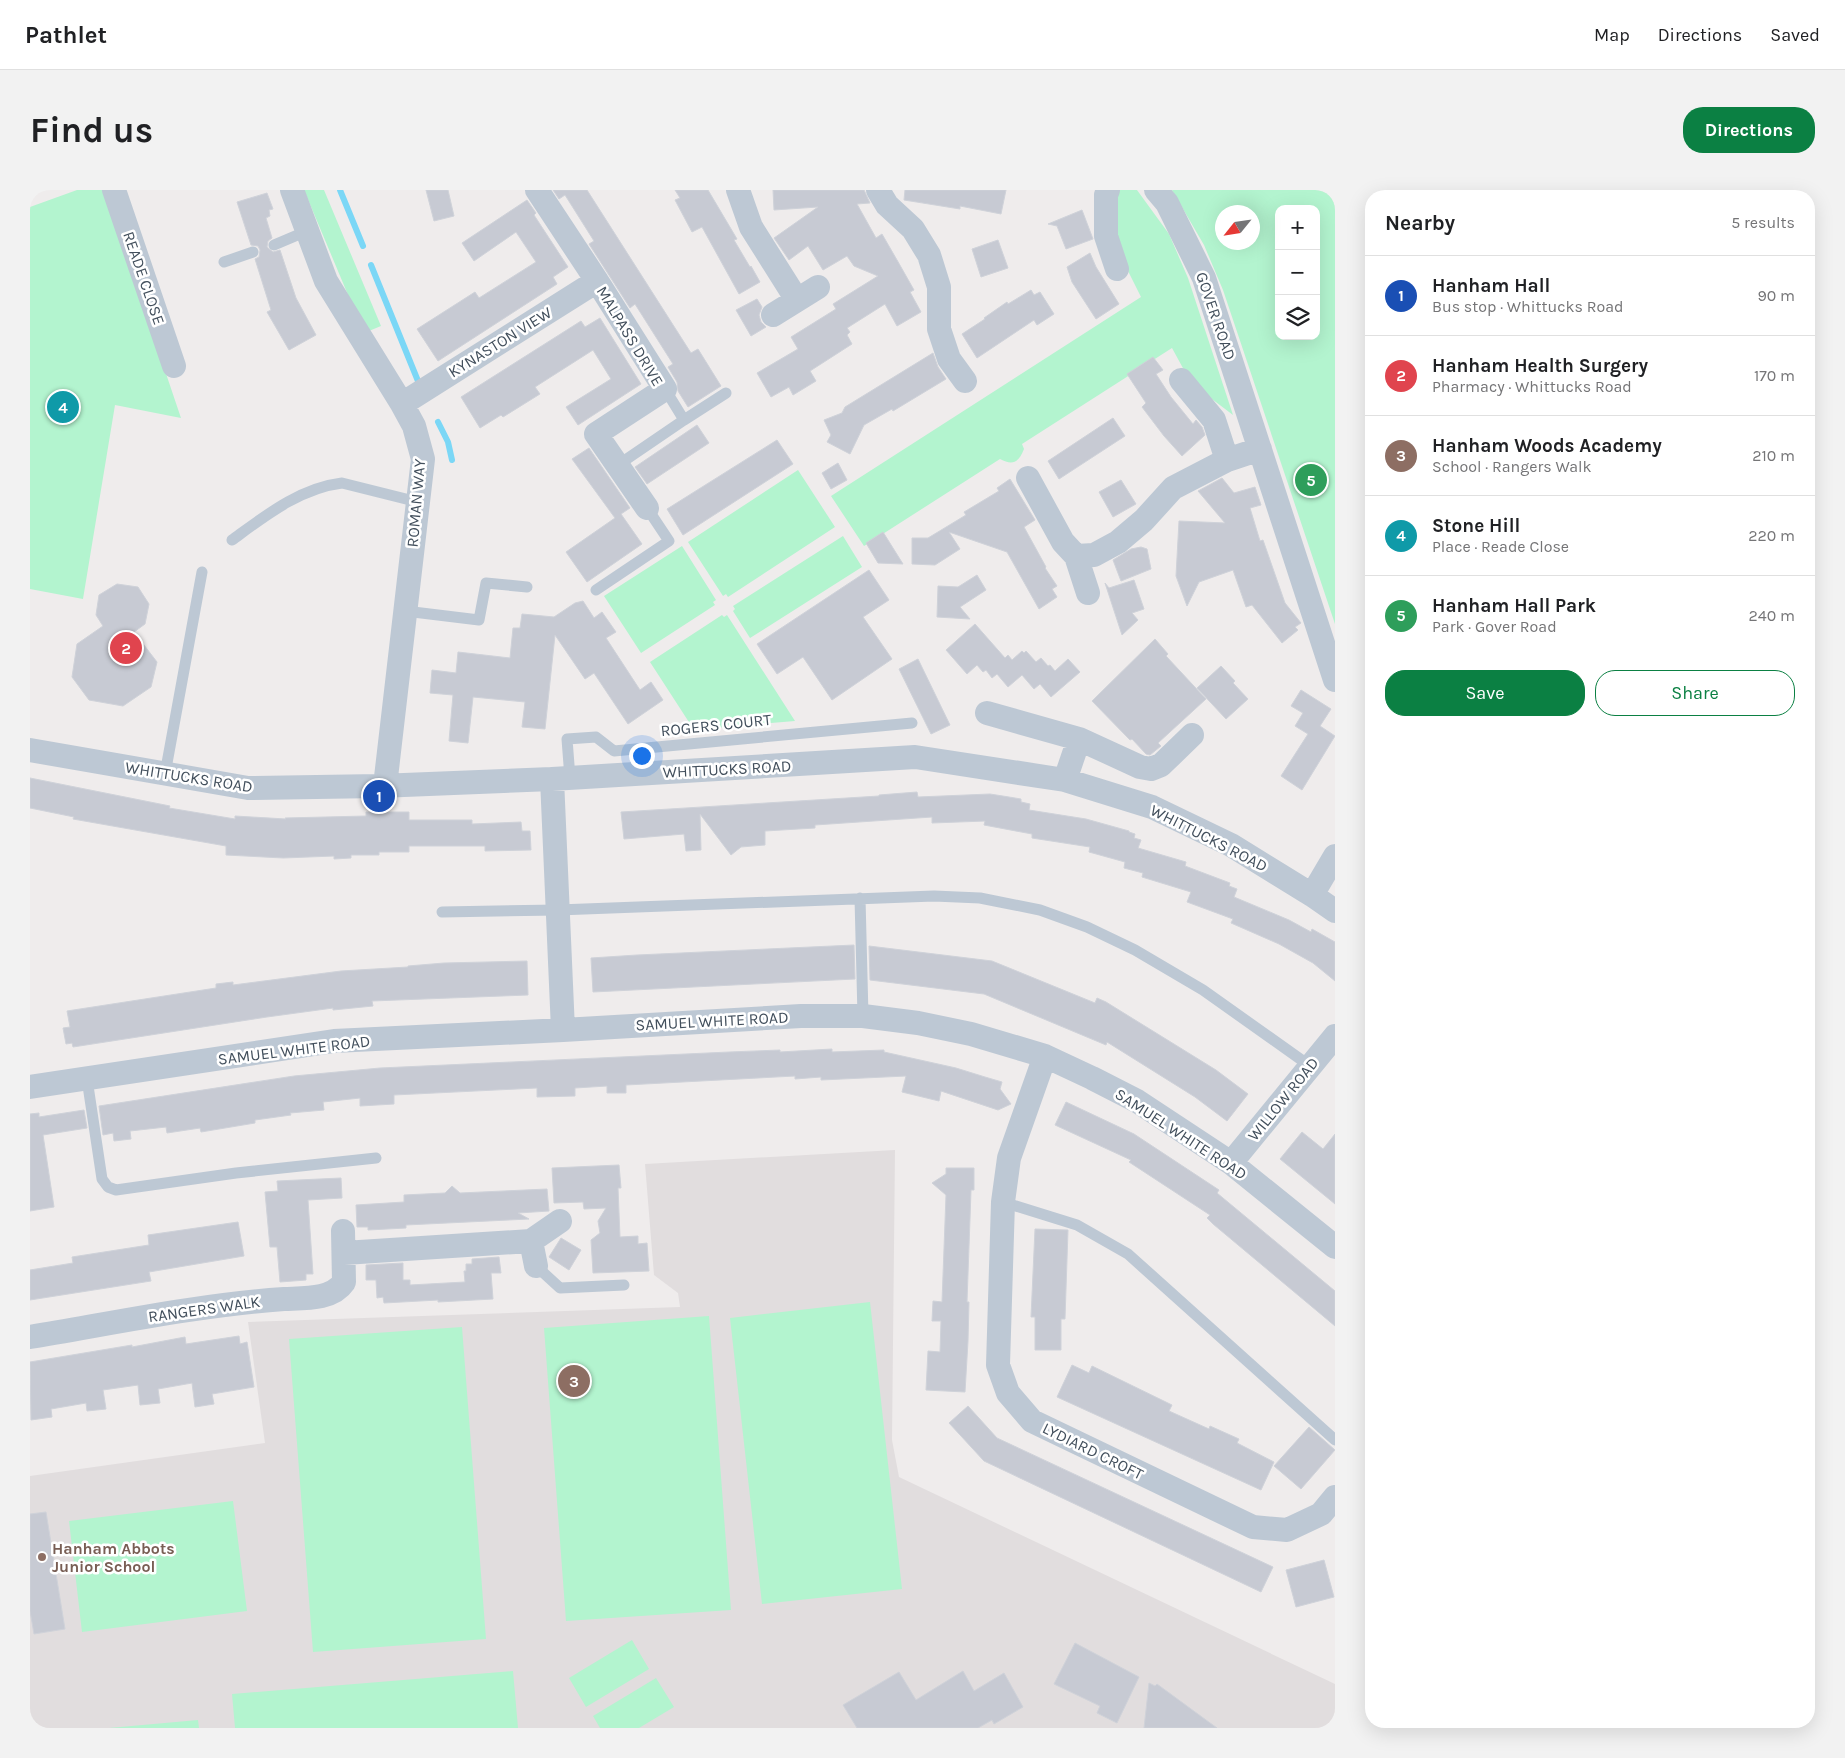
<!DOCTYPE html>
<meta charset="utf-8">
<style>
:root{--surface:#fff;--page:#f2f2f2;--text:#202124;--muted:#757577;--line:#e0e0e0;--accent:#0b8043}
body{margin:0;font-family:Karla,sans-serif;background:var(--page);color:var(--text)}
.controls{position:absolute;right:15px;top:15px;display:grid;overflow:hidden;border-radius:10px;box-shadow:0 5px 20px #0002}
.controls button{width:45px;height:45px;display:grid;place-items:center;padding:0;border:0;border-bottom:1px solid var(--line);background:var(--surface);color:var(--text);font:25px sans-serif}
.compass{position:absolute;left:1185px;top:15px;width:45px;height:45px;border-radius:50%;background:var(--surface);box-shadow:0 5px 20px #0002;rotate:240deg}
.you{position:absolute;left:611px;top:565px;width:18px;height:18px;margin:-12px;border:4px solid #fff;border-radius:50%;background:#1a73e8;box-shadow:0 0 0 8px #1a73e833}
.badge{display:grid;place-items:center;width:32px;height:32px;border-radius:50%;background:var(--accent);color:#fff;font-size:16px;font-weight:700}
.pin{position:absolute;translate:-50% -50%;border:2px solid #fff;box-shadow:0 1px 5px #0006}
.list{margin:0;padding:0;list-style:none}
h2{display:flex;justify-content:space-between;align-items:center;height:65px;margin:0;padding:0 20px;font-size:21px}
h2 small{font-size:16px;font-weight:400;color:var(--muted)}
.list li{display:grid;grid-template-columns:32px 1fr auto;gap:15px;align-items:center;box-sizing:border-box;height:80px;padding:0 20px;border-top:1px solid var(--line)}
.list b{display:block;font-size:19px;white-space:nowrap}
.list p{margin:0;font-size:16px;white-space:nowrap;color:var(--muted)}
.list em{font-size:16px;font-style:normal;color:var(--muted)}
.actions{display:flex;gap:10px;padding:15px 20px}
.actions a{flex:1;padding:11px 0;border:1px solid var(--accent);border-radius:20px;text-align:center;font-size:18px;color:var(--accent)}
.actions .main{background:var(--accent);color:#fff}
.icon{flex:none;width:28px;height:28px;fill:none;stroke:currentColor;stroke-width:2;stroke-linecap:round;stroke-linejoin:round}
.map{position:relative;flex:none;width:1305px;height:1538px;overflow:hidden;border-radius:20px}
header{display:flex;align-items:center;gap:30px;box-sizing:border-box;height:70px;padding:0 25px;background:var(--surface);border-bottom:1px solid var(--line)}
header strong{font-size:24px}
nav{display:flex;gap:28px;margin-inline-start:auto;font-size:18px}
.intro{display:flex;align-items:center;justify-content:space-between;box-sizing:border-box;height:120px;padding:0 30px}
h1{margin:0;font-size:35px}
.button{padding:12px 22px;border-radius:20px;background:var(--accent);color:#fff;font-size:18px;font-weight:700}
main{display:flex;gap:30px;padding:0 30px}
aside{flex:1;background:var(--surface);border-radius:20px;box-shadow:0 5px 20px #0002}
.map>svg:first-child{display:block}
.education{fill:#e1ddde}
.green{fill:#b3f4cf;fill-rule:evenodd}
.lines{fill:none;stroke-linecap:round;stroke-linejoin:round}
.stream{stroke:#7bd7f6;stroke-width:6}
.building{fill:#c7cad3;stroke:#cfd2d9}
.service{stroke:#bdc8d4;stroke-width:11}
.minor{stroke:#bdc8d4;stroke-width:24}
.education-dot{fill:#8d6e63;stroke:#fff;stroke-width:2}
.labels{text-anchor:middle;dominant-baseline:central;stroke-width:5;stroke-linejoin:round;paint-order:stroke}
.street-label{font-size:16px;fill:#424f5c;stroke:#fff}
.education-label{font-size:16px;font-weight:bold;fill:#785e54;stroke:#fff;text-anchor:start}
</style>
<header>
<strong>Pathlet</strong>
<nav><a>Map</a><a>Directions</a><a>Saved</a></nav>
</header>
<div class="intro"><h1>Find us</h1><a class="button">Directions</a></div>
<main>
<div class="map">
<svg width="1305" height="1538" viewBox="0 0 1305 1538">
<rect width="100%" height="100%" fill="#efecec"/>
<path class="education" d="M 865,960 L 862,1250 L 869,1287 L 1305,1494 L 1305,1538 L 0,1538 L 0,1286 L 235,1253 L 218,1132 L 650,1117 L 648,1103 L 624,1085 L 615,974 Z"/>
<path class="green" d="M 47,0 L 74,0 L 151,228 L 85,215 L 53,409 L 0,399 L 0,17 Z
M 274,0 L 294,0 L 351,136 L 334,143 Z
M 1088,0 L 1107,0 L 1139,44 L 1158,88 L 1203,225 L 1174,203 L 1154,180 L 1142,158 L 992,254 L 994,259 C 989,272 983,276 970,269 L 834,356 L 801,306 L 1111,107 L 1093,71 L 1086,48 Z
M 1142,0 L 1305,0 L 1305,434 L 1193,100 L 1174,55 ZM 1249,19 L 1286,19 L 1286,146 L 1249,146 ZM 1192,22 L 1222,22 L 1222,52 L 1192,52 Z
M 768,280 L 805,337 L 698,407 L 696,404 L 693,406 L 658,352 Z
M 813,346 L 832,377 L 720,448 L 703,421 L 705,419 L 703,416 Z
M 652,356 L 686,410 L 683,412 L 685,415 L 611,463 L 574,406 Z
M 692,425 L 694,427 L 697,425 L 765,531 L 673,539 L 666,543 L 620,472 Z
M 840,1112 L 872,1399 L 732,1414 L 700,1128 Z
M 679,1126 L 701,1420 L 536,1431 L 514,1138 Z
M 432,1137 L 456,1449 L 283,1462 L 259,1149 Z
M 203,1311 L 217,1421 L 52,1442 L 39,1331 Z
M 602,1450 L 619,1479 L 556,1517 L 539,1488 Z
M 483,1481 L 488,1538 L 205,1538 L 202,1504 Z
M 626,1488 L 644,1517 L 609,1538 L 570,1538 L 563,1526 Z
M 168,1530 L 169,1538 L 79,1538 Z"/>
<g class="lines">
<path class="stream" d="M 310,0 L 333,56
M 341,75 L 390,196
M 408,232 L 418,252 L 422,270"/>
</g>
<path class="building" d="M 396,0 L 418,0 L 424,26 L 404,31 Z
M 523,0 L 557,0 L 661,163 L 668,159 L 691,196 L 658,217 L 648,201 L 647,192 L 638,177 L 643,174 L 605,114 L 600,118 L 559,54 L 564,51 L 535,5 L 529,9 Z
M 645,0 L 678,0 L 707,49 L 704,50 L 720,77 L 721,76 L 730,92 L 709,104 L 672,37 L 662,42 L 645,10 L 650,8 Z
M 743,0 L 834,0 L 840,13 L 827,14 L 846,48 L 852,44 L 867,70 L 884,100 L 880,102 L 891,122 L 867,136 L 855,114 L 817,138 L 820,142 L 817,145 L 822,154 L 780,181 L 786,191 L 763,205 L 759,197 L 741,207 L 727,183 L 768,159 L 761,147 L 806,119 L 803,114 L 848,86 L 824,76 L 817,66 L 793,80 L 778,56 L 759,70 L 744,48 L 788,17 L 744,20 Z
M 875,0 L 976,0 L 971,24 L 930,16 L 930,19 L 874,10 Z
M 237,3 L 243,19 L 239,20 L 240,26 L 236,28 L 242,48 L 238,51 L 237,57 L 243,62 L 250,60 L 266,108 L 286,145 L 259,160 L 237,122 L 241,120 L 225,69 L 229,67 L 230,60 L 228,56 L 221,55 L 207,12 Z
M 497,10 L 506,23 L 504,25 L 538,77 L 523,87 L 527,94 L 408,171 L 387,139 L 445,102 L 449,108 L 506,72 L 486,42 L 444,71 L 432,53 Z
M 1052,20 L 1063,49 L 1036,59 L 1027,36 L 1018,34 Z
M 968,50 L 978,78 L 951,87 L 942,59 Z
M 1060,63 L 1066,77 L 1089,114 L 1066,129 L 1042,92 L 1037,77 Z
M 1001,100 L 1004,105 L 1010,102 L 1024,124 L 1007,135 L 1004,130 L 947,168 L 932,144 L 955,129 L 954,128 L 977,112 L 978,114 Z
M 727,109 L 732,117 L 729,125 L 731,132 L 736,137 L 721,146 L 706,120 Z
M 570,128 L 611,194 L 548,235 L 536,217 L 581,189 L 563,160 L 505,197 L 510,204 L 473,227 L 471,225 L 450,238 L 431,207 L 551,131 L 555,137 Z
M 903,163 L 908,177 L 916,189 L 863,221 L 862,219 L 834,235 L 820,264 L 797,252 L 801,245 L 794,230 L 812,223 L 815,217 Z
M 1123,167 L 1133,180 L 1126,184 L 1141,207 L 1163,234 L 1166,230 L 1172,237 L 1175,245 L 1152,266 L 1134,246 L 1112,217 L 1116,213 L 1097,184 Z
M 1083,228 L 1095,246 L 1029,289 L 1018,271 Z
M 667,235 L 679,253 L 617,294 L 605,277 Z
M 747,250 L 763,274 L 653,345 L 637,319 Z
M 559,258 L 600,318 L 591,324 L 612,354 L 557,392 L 536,362 L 585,328 L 542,269 Z
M 808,273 L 817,290 L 801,299 L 792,283 Z
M 1192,288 L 1204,303 L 1225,297 L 1231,315 L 1220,318 L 1230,351 L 1233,350 L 1255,413 L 1271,433 L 1265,437 L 1268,440 L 1252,453 L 1222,415 L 1216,417 L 1203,380 L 1169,392 L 1157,416 L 1146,386 L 1149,331 L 1195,333 L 1168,301 Z
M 980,289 L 1005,330 L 994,337 L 1016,377 L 1015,378 L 1027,396 L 1022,399 L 1027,407 L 1009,419 L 977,362 L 919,342 L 930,359 L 905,375 L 882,374 L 882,348 L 898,348 L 936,325 L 934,322 L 969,301 L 967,298 Z
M 1091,290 L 1106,314 L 1083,327 L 1069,302 Z
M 853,342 L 873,374 L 848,373 L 836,353 Z
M 1111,357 L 1117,359 L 1121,379 L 1091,391 L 1083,370 L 1101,359 Z
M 839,380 L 859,410 L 833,427 L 862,469 L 802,510 L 773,467 L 747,484 L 727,454 Z
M 947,385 L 956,400 L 930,417 L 940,429 L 907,427 L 908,396 L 928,397 Z
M 1104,390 L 1114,419 L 1102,423 L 1108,430 L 1092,445 L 1075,393 L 1079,398 Z
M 87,394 L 108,397 L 119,414 L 115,434 L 104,442 L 127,472 L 121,497 L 93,516 L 59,510 L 42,487 L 47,454 L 73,436 L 66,425 L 69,405 Z
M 553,411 L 564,428 L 572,422 L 586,442 L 576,448 L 610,500 L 621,492 L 633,510 L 598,534 L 564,483 L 555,489 L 525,445 L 515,539 L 492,537 L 495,512 L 443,507 L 438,553 L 419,551 L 423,505 L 400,503 L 402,480 L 426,483 L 428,462 L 480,468 L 483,438 L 490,438 L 492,424 L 524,427 L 545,413 Z
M 945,434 L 975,468 L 978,465 L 982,470 L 992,461 L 994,463 L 996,461 L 1006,472 L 1011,468 L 1018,476 L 1020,475 L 1025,481 L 1038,469 L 1050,482 L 1021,507 L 1010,494 L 1004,499 L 992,485 L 978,497 L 967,484 L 962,488 L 956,480 L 953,482 L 947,475 L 937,484 L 916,460 Z
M 1125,449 L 1138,464 L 1136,466 L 1176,509 L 1128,553 L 1131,556 L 1120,565 L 1116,564 L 1102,549 L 1100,550 L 1062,511 Z
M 888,469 L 920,535 L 901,544 L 869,479 Z
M 1191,476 L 1205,491 L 1203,493 L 1218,509 L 1196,529 L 1167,498 Z
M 1271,500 L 1301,519 L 1290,536 L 1305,546 L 1272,600 L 1251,586 L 1278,544 L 1265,536 L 1273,523 L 1261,516 Z
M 0,588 L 140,616 L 139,618 L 205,629 L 205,626 L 256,629 L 255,628 L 336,626 L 336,622 L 379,622 L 379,630 L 442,630 L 442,634 L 491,632 L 492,641 L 500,641 L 501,660 L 455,661 L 455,656 L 379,656 L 379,662 L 349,662 L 349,665 L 321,665 L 321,668 L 304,669 L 304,666 L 253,668 L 196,665 L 196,656 L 43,629 L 44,627 L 0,618 Z
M 887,602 L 888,607 L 960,604 L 979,607 L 991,609 L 991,612 L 1000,614 L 999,620 L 1056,629 L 1099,641 L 1099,642 L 1105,644 L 1104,648 L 1111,650 L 1108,658 L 1156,672 L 1155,676 L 1200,693 L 1199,696 L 1207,699 L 1204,707 L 1259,730 L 1281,742 L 1282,739 L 1305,752 L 1305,791 L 1283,773 L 1249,754 L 1201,733 L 1203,729 L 1157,712 L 1161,702 L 1112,687 L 1113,683 L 1094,678 L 1095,672 L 1059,662 L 1060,657 L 1002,648 L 1002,644 L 954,635 L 955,631 L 902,633 L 902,627 L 785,635 L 785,638 L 735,641 L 735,655 L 711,657 L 701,665 L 670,624 L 671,660 L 656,661 L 654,644 L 594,649 L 591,622 L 849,606 L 849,605 Z
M 824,755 L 825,789 L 563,802 L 561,768 L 607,765 Z
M 839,756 L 962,771 L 1065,813 L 1067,808 L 1076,812 L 1186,880 L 1218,904 L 1197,931 L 1165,907 L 1077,852 L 1076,855 L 954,804 L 840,790 Z
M 497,771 L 498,805 L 342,811 L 343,816 L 303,820 L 303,818 L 237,827 L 43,857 L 42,853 L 36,854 L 33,838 L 40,837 L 37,821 L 186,798 L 186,794 L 203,792 L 203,795 L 311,781 L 378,777 L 378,776 L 414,773 Z
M 802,859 L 802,862 L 854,860 L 854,862 L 926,878 L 955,887 L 972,892 L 970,899 L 981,914 L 968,920 L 911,901 L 909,911 L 872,902 L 876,886 L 791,890 L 791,887 L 765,889 L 765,886 L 596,895 L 596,903 L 577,903 L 577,896 L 545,898 L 545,906 L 507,907 L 507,898 L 364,905 L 364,914 L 330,916 L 330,908 L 293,912 L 294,920 L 260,923 L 261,925 L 225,930 L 225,933 L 171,942 L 170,938 L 137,943 L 136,937 L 100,941 L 101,949 L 84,951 L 83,943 L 73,945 L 69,916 L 264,886 L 350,878 L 699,862 L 750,860 L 750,862 Z
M 1036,912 L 1104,944 L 1189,1000 L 1187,1003 L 1305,1101 L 1305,1136 L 1183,1034 L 1177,1028 L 1180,1025 L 1099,972 L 1101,970 L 1025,935 Z
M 54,920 L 57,938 L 13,945 L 24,1017 L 0,1021 L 0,924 L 9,923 L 9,927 Z
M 1272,942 L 1293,959 L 1305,944 L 1305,1014 L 1250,969 Z
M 589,975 L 591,998 L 588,998 L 590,1047 L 608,1046 L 608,1054 L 617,1053 L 619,1081 L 563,1083 L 561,1050 L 570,1043 L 568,1031 L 576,1018 L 554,1019 L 553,1012 L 524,1013 L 522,978 Z
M 916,978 L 944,978 L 944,1000 L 941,1000 L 940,1029 L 937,1112 L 939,1112 L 938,1151 L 935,1202 L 896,1200 L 898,1161 L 910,1162 L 911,1131 L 902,1131 L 903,1111 L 912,1112 L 916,1005 L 902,993 L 916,984 Z
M 311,988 L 312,1008 L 278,1010 L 283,1084 L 276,1084 L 276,1090 L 250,1092 L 247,1057 L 240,1057 L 235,1002 L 248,1001 L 247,991 Z
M 422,996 L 430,1003 L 517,999 L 519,1021 L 488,1023 L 499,1029 L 376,1035 L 376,1038 L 338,1040 L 338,1037 L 327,1037 L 326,1015 L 374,1012 L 374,1005 L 415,1003 Z
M 208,1032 L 214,1066 L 119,1082 L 121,1091 L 0,1110 L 0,1080 L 43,1073 L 42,1067 L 119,1055 L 118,1045 Z
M 1005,1039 L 1038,1040 L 1035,1129 L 1031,1129 L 1031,1160 L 1005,1160 L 1005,1127 L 1001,1127 Z
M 531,1048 L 551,1060 L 539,1080 L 519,1067 Z
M 469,1067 L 471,1083 L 461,1083 L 463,1109 L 408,1112 L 408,1110 L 354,1113 L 353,1107 L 347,1108 L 346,1090 L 336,1090 L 336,1075 L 373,1073 L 373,1090 L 380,1090 L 380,1095 L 435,1092 L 434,1081 L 436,1081 L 436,1074 L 442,1074 L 442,1069 Z
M 209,1146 L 210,1154 L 217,1152 L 224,1197 L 182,1204 L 184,1214 L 165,1217 L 162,1193 L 128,1199 L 130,1213 L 110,1215 L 108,1195 L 73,1200 L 76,1219 L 57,1221 L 56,1213 L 21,1219 L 22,1227 L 1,1230 L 0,1172 L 102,1155 L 102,1157 L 155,1147 L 156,1154 Z
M 1042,1175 L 1059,1183 L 1062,1176 L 1142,1215 L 1139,1221 L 1179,1239 L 1180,1236 L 1209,1249 L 1207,1253 L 1244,1272 L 1231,1300 L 1027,1207 Z
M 938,1216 L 967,1248 L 1243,1377 L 1231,1402 L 954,1271 L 919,1233 Z
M 1279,1237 L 1305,1260 L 1271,1299 L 1244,1276 Z
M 16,1322 L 35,1439 L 4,1444 L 0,1421 L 0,1324 Z
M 1294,1370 L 1304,1407 L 1266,1417 L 1256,1380 Z
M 1045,1453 L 1109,1487 L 1087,1533 L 1067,1523 L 1070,1516 L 1024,1494 Z
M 933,1481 L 944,1501 L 974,1483 L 993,1517 L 964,1534 L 962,1530 L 948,1538 L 827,1538 L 813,1515 L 869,1482 L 886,1510 Z
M 1119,1493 L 1125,1496 L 1127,1494 L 1187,1538 L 1114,1538 Z"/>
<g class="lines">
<path class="service" d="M 244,55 L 277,41
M 194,72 L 223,62
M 654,230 L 696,203
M 588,275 L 654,230 L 635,199
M 202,350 C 235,326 270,298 312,293 L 388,312
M 566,400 L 639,351 L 617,318
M 375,421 L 449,430 L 456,393 L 497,397
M 135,584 L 172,382
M 540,588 L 537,549 L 566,547 L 584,561 L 882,533
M 830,708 L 833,826
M 412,722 L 528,720 L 904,706 L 950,708 L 1010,720 L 1057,737 L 1105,760 L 1173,800 L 1280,876
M 57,889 L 72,989 L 78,997 L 86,1000 L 206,983 L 346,968
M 973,1012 L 1047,1035 L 1098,1064 L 1305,1250
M 506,1076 L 530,1098 L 594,1095"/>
<path class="minor" d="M 84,0 L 144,176
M 262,0 L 296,91 L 372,214 L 384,236 L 393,269 L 355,596
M 507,0 L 567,91 L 635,199 L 566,244 L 617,318
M 708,0 L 721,37 L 767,110
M 848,0 L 857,15 L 883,39 L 899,65 L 909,97 L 909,139 L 919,169 L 935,191
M 1078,0 L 1076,5 L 1076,46 L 1087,79
M 1126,0 L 1137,13 L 1174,88 L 1305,490
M 743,125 L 788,97
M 1151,190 L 1184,230 L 1197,270
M 372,214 L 567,91
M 998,288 L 1033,352 L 1046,366 L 1064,365 L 1088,352 L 1114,330 L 1143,298 L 1197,270 L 1230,259
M 1046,366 L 1058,403
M 957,523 L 1049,549 L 1110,577 L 1121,579 L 1131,575 L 1162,545
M 0,560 L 218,598 L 349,596 L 522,589 L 885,567 L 1035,590 L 1122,617 L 1201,655 L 1282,705 L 1305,721
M 522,589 L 533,840
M 1035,590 L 1049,549
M 1282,705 L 1305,666
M 1015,866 L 979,968 L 973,1012 L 968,1175 L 978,1203 L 1002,1231 L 1223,1337 L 1257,1340 L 1291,1324 L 1305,1307
M 0,897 L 304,851 L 533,840 L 771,826 L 833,826 L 888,833 L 941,844 L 1015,866 L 1062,888 L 1107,911 L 1201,973 L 1305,1057
M 1201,973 L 1305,846
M 501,1051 L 506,1076
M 314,1063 L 501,1051 L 530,1031
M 0,1147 C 84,1133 169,1115 254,1109 C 274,1108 302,1110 314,1092 L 313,1041"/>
</g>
<circle class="education-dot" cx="12" cy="1367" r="5"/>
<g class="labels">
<g class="street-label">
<text transform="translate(114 88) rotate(71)">READE CLOSE</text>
<text transform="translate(1186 126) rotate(71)">GOVER ROAD</text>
<text transform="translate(600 146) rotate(59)">MALPASS DRIVE</text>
<text transform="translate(470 152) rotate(-32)">KYNASTON VIEW</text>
<text transform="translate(386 313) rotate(-85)">ROMAN WAY</text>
<text transform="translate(686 535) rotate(-6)">ROGERS COURT</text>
<text transform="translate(697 579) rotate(-3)">WHITTUCKS ROAD</text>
<text transform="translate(159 587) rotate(9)">WHITTUCKS ROAD</text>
<text transform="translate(1179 648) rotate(27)">WHITTUCKS ROAD</text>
<text transform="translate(682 831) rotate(-3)">SAMUEL WHITE ROAD</text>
<text transform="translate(264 860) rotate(-7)">SAMUEL WHITE ROAD</text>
<text transform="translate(1253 909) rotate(-51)">WILLOW ROAD</text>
<text transform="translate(1151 944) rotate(33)">SAMUEL WHITE ROAD</text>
<text transform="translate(174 1119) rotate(-8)">RANGERS WALK</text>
<text transform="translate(1063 1261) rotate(26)">LYDIARD CROFT</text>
</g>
<g class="education-label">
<text x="22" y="1358">Hanham Abbots<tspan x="22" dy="18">Junior School</tspan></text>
</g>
</g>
</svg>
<div class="controls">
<button>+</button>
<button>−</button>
<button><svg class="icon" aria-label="layers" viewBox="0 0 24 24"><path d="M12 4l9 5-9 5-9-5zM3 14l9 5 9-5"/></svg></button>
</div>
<svg class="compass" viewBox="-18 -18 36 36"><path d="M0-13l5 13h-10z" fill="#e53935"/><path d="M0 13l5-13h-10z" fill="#757577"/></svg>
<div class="you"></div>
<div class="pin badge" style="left:349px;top:606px;background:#1a4fb4">1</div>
<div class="pin badge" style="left:96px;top:458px;background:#e0444e">2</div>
<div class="pin badge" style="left:544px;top:1191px;background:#8d6e63">3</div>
<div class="pin badge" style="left:33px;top:217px;background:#0f9aa8">4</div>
<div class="pin badge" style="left:1281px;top:290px;background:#2e9e5b">5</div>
</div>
<aside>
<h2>Nearby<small>5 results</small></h2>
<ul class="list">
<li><span class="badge" style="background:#1a4fb4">1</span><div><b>Hanham Hall</b><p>Bus stop · Whittucks Road</p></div><em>90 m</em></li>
<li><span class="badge" style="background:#e0444e">2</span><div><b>Hanham Health Surgery</b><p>Pharmacy · Whittucks Road</p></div><em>170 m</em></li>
<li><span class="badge" style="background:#8d6e63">3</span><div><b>Hanham Woods Academy</b><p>School · Rangers Walk</p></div><em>210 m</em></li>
<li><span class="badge" style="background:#0f9aa8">4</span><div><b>Stone Hill</b><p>Place · Reade Close</p></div><em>220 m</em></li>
<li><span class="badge" style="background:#2e9e5b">5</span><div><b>Hanham Hall Park</b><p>Park · Gover Road</p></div><em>240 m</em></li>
</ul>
<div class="actions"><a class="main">Save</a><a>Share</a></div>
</aside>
</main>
